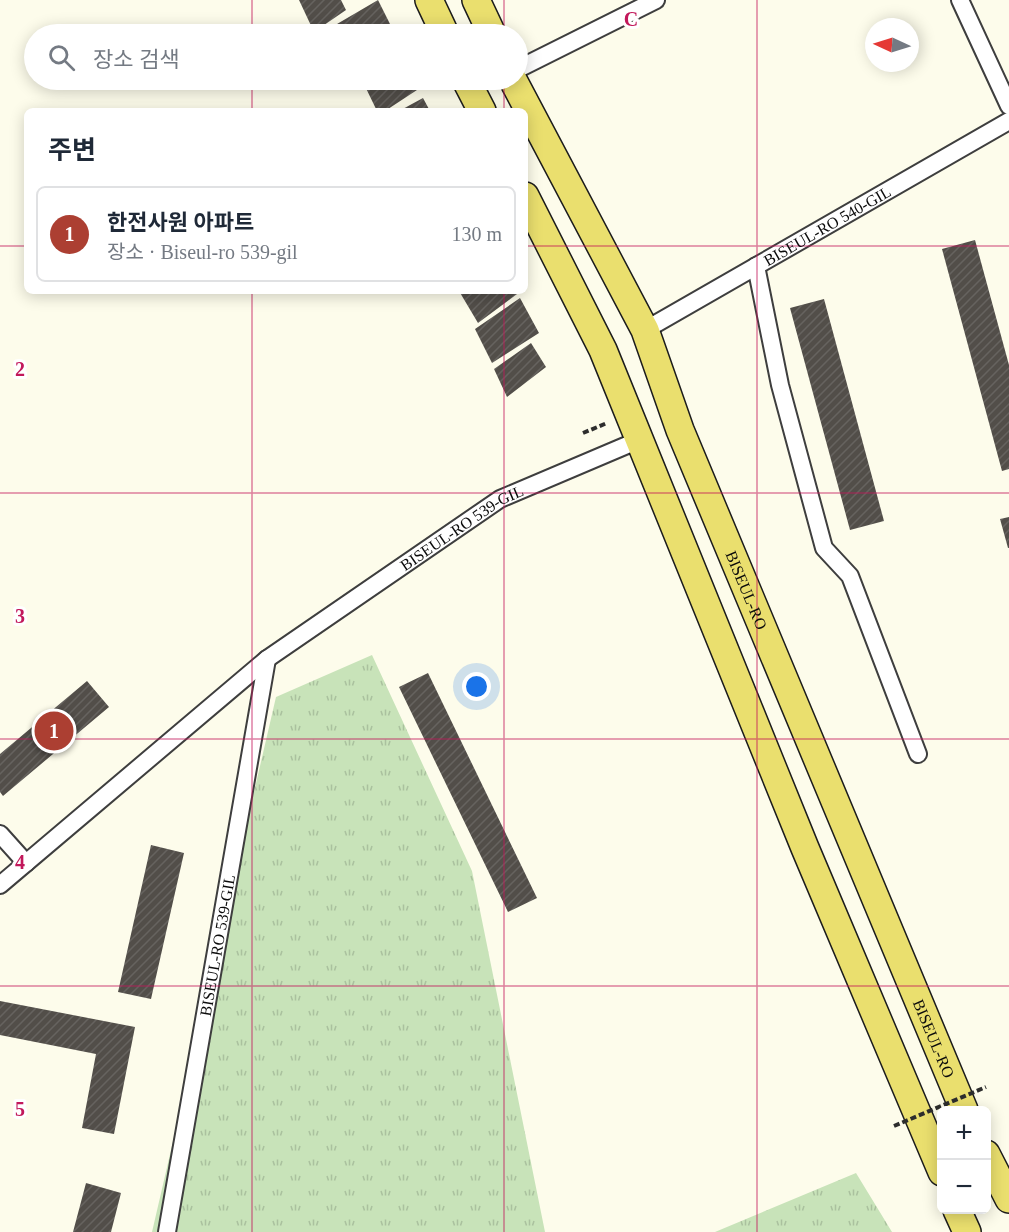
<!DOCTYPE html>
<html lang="ko">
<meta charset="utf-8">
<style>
:root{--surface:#fff;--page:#f2f2f3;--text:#1f2937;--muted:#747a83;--line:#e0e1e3;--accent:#ac3f32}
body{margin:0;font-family:"Times New Roman","Noto Sans KR",serif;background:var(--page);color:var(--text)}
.controls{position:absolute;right:18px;bottom:18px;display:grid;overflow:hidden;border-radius:9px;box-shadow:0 3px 15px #0003}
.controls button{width:54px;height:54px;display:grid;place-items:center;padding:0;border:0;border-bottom:2px solid var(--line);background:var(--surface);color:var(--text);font:30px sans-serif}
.compass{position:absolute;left:865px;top:18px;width:54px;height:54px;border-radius:50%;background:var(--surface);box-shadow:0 3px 15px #0003;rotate:274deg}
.you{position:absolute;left:477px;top:687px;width:21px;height:21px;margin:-15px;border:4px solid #fff;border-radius:50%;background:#1a73e8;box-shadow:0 0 0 9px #1a73e833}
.badge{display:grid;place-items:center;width:39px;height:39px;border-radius:50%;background:var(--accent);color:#fff;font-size:20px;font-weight:700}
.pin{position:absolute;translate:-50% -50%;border:3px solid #fff;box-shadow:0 2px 6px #0006}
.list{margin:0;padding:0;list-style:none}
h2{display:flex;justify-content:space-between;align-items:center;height:78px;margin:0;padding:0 24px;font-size:26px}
h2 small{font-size:20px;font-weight:400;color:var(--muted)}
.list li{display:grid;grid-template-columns:39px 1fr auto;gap:18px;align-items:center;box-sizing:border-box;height:96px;margin:0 12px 12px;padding:0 12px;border:2px solid var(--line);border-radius:9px}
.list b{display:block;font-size:22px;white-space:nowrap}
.list p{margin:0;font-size:20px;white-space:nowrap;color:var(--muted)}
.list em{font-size:20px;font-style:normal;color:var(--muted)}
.icon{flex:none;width:33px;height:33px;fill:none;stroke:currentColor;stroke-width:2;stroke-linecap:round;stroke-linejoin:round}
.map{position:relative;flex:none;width:1009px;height:1232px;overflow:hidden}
.search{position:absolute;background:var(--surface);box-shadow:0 3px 15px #0003;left:24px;top:24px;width:504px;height:66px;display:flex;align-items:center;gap:15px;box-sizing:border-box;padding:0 21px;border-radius:33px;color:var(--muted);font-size:22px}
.panel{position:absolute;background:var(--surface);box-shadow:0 3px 15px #0003;left:24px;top:108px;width:504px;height:186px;border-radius:9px}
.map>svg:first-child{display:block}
.park{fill:url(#park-tufts)}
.building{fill:url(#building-hatch)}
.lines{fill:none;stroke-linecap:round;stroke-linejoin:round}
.street-casing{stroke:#3e3e3e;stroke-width:20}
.primary-casing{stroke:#1c1c1c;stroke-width:30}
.path{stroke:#2d2d2d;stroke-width:4;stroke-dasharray:6 3;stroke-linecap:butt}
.street{stroke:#fff;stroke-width:16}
.primary{stroke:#eadf6e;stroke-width:27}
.path-bridge{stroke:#2d2d2d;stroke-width:4;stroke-dasharray:6 3;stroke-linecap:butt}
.grid{fill:none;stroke:#c2185b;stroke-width:1.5;stroke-opacity:0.55}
.labels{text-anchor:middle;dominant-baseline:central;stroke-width:6;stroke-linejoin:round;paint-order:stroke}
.street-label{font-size:16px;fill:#0b0b0b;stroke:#fff}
.grid-label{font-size:20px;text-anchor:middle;font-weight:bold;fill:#c2185b;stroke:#fff;stroke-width:6;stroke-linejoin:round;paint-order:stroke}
</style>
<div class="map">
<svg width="1009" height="1232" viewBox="0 0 1009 1232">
<defs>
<pattern id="park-tufts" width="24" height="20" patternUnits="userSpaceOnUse" patternTransform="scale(1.5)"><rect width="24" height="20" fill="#c8e3b9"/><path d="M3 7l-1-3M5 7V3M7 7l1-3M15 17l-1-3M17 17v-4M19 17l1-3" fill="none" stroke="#aac19e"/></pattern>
<pattern id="building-hatch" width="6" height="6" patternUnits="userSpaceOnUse" patternTransform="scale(1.5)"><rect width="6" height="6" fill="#524e49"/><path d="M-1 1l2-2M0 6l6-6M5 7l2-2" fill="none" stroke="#66635f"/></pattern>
</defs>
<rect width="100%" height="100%" fill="#fdfceb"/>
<path class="park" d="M 372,655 L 472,871 L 545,1232 L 152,1232 L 276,697 Z
M 856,1173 L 892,1232 L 715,1232 Z"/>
<path class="building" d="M 299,0 L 341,0 L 346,10 L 314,32 Z
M 378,0 L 395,34 L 341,34 L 337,24 Z
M 362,80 L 417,80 L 420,88 L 385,111 L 377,111 Z
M 423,98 L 430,111 L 399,111 Z
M 975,240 L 1009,365 L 1009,469 L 1002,471 L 942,249 Z
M 459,291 L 521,291 L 478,323 Z
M 520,298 L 539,333 L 492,363 L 475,329 Z
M 824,299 L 884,521 L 850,530 L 790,308 Z
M 531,343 L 546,367 L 507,397 L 494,369 Z
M 1009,517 L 1009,548 L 1008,548 L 1000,519 Z
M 428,673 L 537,898 L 508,912 L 399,687 Z
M 87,681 L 109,707 L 3,796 L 0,792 L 0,754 Z
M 151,845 L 184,853 L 151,999 L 118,992 Z
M 0,1001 L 135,1027 L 114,1134 L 82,1128 L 96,1054 L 0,1035 Z
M 86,1183 L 121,1193 L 111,1232 L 73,1232 Z"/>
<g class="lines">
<g class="street-casing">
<g id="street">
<path d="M 960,0 L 1009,106"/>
<path d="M 518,69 L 656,0"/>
<path d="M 756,266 L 780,385 L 824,548 L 850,576 L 918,754"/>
<path id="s1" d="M 645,330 L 1009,121"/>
<path d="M 0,834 L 26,863"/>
<path id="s2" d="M 0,885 L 267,659 L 500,499 L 639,440"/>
<path id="s3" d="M 167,1232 L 267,659"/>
</g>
</g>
<g class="primary-casing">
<g id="primary">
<path d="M 429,0 L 445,34"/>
<path d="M 476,0 L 492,34"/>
<path d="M 466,80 L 482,111"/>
<path id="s4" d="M 513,80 L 645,330 L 680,430 L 964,1110"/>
<path d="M 525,196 L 603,350 L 805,848 L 942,1172"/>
<path d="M 986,1154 L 1009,1199"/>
<path d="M 957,1210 L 967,1232"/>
</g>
</g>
<path class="path" d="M 583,433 L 607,423"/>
<use href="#street" class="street"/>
<use href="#primary" class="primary"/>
<path class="path-bridge" d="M 894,1126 L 986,1087"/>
</g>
<path class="grid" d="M 252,0 L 252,34M 504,0 L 504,34M 757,0 L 757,1232M 252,80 L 252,111M 504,80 L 504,111M 0,246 L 27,246M 525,246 L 1009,246M 252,291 L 252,1232M 504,291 L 504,1232M 0,493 L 1009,493M 0,739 L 1009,739M 0,986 L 1009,986"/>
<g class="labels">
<g class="street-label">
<text stroke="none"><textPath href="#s1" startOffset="210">BISEUL-RO 540-GIL</textPath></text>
<text stroke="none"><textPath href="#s2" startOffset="585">BISEUL-RO 539-GIL</textPath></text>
<text stroke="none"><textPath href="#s4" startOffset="562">BISEUL-RO</textPath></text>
<text stroke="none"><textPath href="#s3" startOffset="291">BISEUL-RO 539-GIL</textPath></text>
<text stroke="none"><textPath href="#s4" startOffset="1048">BISEUL-RO</textPath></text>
</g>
</g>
<g class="grid-label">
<text x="631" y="26">C</text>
<text x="20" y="376">2</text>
<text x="20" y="623">3</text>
<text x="20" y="869">4</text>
<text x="20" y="1116">5</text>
</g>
</svg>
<div class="controls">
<button>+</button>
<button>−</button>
</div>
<svg class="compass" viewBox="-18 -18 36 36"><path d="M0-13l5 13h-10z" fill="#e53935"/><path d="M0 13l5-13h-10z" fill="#747a83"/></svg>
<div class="you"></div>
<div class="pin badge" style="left:54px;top:731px">1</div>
<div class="search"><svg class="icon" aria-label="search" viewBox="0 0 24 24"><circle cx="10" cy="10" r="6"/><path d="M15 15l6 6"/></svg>장소 검색</div>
<section class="panel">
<h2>주변<small></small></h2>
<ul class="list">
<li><span class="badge">1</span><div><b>한전사원 아파트</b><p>장소 · Biseul-ro 539-gil</p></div><em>130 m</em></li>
</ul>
</section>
</div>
